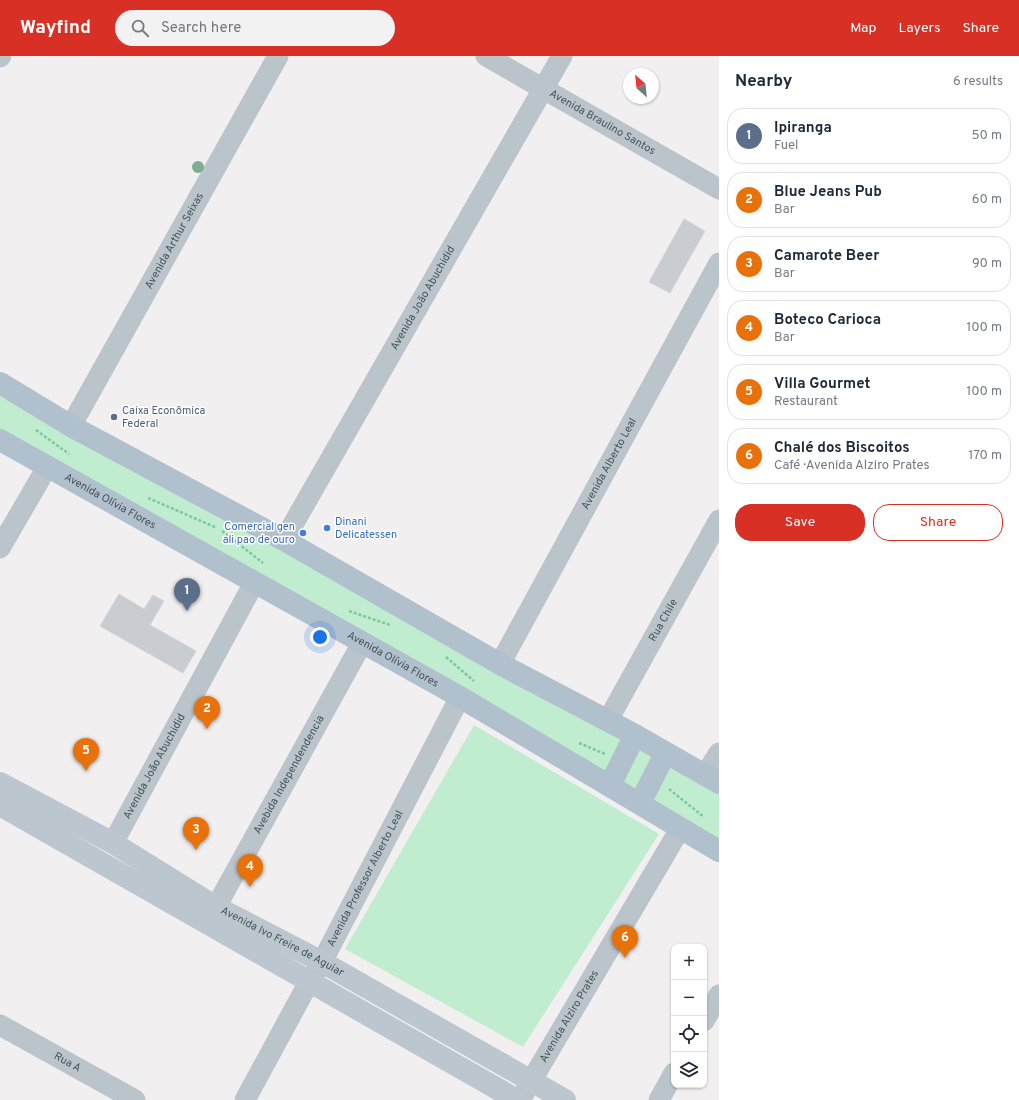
<!DOCTYPE html>
<meta charset="utf-8">
<style>
:root{--surface:#fff;--page:#f2f2f3;--text:#1f2937;--muted:#747a83;--line:#e0e1e3;--accent:#d93025}
body{margin:0;font-family:Overpass,sans-serif;background:var(--page);color:var(--text)}
.controls{position:absolute;right:12px;bottom:12px;display:grid;overflow:hidden;border-radius:8px;box-shadow:0 1px 3px #0004}
.controls button{width:36px;height:36px;display:grid;place-items:center;padding:0;border:0;border-bottom:1px solid var(--line);background:var(--surface);color:var(--text);font:20px sans-serif}
.compass{position:absolute;left:623px;top:12px;width:36px;height:36px;border-radius:50%;background:var(--surface);box-shadow:0 1px 3px #0004;rotate:333deg}
.you{position:absolute;left:320px;top:581px;width:14px;height:14px;margin:-10px;border:3px solid #fff;border-radius:50%;background:#1a73e8;box-shadow:0 0 0 6px #1a73e833}
.badge{display:grid;place-items:center;width:26px;height:26px;border-radius:50%;background:var(--accent);color:#fff;font-size:13px;font-weight:700}
.pin{position:absolute;translate:-50% -33px;filter:drop-shadow(0 1px 2px #0008)}
.pin::after{content:'';position:absolute;top:21px;width:14px;height:12px;background:inherit;clip-path:polygon(0 0,100% 0,50% 100%)}
.list{margin:0;padding:0;list-style:none}
h2{display:flex;justify-content:space-between;align-items:center;height:52px;margin:0;padding:0 16px;font-size:17px}
h2 small{font-size:13px;font-weight:400;color:var(--muted)}
.list li{display:grid;grid-template-columns:26px 1fr auto;gap:12px;align-items:center;box-sizing:border-box;height:56px;margin:0 8px 8px;padding:0 8px;border:1px solid var(--line);border-radius:16px}
.list b{display:block;font-size:15px;white-space:nowrap}
.list p{margin:0;font-size:13px;white-space:nowrap;color:var(--muted)}
.list em{font-size:13px;font-style:normal;color:var(--muted)}
.actions{display:flex;gap:8px;padding:12px 16px}
.actions a{flex:1;padding:9px 0;border:1px solid var(--accent);border-radius:16px;text-align:center;font-size:14px;color:var(--accent)}
.actions .main{background:var(--accent);color:#fff}
.icon{flex:none;width:22px;height:22px;fill:none;stroke:currentColor;stroke-width:2;stroke-linecap:round;stroke-linejoin:round}
.map{position:relative;flex:none;width:719px;height:1044px;overflow:hidden}
header{display:flex;align-items:center;gap:24px;box-sizing:border-box;height:56px;padding:0 20px;background:var(--accent);color:#fff}
header strong{font-size:19px}
nav{display:flex;gap:22px;margin-inline-start:auto;font-size:14px}
.search{width:280px;height:36px;background:var(--page);display:flex;align-items:center;gap:10px;box-sizing:border-box;padding:0 14px;border-radius:22px;color:var(--muted);font-size:15px}
main{display:flex}
aside{flex:1;background:var(--surface)}
.map>svg:first-child{display:block}
.green{fill:#c0eccf}
.building{fill:#c9ccd1;stroke:#d3d5da}
.lines{fill:none;stroke-linecap:round;stroke-linejoin:round}
.path{stroke:#7bc89e;stroke-width:2.5;stroke-dasharray:3 2;stroke-linecap:butt}
.street{stroke:#bbc4cb;stroke-width:21}
.secondary{stroke:#bcc6cf;stroke-width:22}
.primary{stroke:#b0c0cc;stroke-width:22}
.tree{fill:#7cae92}
.service-dot{fill:#5c6f8a;stroke:#fff;stroke-width:1.5}
.shop-dot{fill:#3f7fe0;stroke:#fff;stroke-width:1.5}
.labels{text-anchor:middle;dominant-baseline:central;stroke-width:3;stroke-linejoin:round;paint-order:stroke}
.street-label{font-size:11px;fill:#48535b;stroke:#fff}
.service-label{font-size:11px;fill:#4e5e75;stroke:#fff;text-anchor:start}
.shop-label{font-size:11px;fill:#366cbe;stroke:#fff;text-anchor:start}
</style>
<header>
<strong>Wayfind</strong>
<div class="search"><svg class="icon" aria-label="search" viewBox="0 0 24 24"><circle cx="10" cy="10" r="6"/><path d="M15 15l6 6"/></svg>Search here</div>
<nav><a>Map</a><a>Layers</a><a>Share</a></nav>
</header>
<main>
<div class="map">
<svg width="719" height="1044" viewBox="0 0 719 1044">
<rect width="100%" height="100%" fill="#f1efef"/>
<path class="green" d="M 0,328 L 719,731 L 719,792 L 0,380 Z
M 474,669 L 659,778 L 523,991 L 345,893 Z"/>
<path class="building" d="M 684,163 L 705,175 L 670,237 L 649,226 Z
M 119,538 L 144,553 L 153,539 L 164,545 L 150,569 L 196,595 L 183,617 L 100,570 Z"/>
<g class="lines">
<path class="path" d="M 36,374 L 69,398
M 148,442 L 215,471
M 222,475 L 263,507
M 349,555 L 390,569
M 446,601 L 474,625
M 579,687 L 605,698
M 669,733 L 704,761"/>
<g class="street">
<path id="s1" d="M 486,0 L 719,133"/>
<path d="M 0,1 L 1,0"/>
<path id="s2" d="M 71,370 L 278,0"/>
<path id="s3" d="M 284,484 L 562,0"/>
<path d="M 0,492 L 47,411"/>
<path id="s4" d="M 500,608 L 719,207"/>
<path id="s5" d="M 608,664 L 719,464"/>
<path d="M 705,719 L 719,697"/>
<path id="s6" d="M 113,787 L 254,527"/>
<path id="s7" d="M 216,851 L 362,587"/>
<path d="M 704,965 L 719,939"/>
<path id="s8" d="M 0,969 L 135,1044"/>
<path id="s9" d="M 245,1044 L 309,926 L 322,906 L 460,641"/>
<path id="s10" d="M 520,1044 L 680,773"/>
<path d="M 659,1044 L 674,1017"/>
</g>
<g class="secondary">
<path id="s11" d="M 0,727 L 113,787 L 216,851 L 322,906 L 565,1044"/>
<path d="M 0,749 L 517,1044"/>
</g>
<g class="primary">
<path d="M 0,327 L 71,370 L 284,484 L 500,608 L 635,679 L 719,727"/>
<path id="s12" d="M 0,384 L 460,641 L 719,795"/>
<path d="M 610,729 L 635,679"/>
<path d="M 640,747 L 665,698"/>
</g>
</g>
<circle class="tree" cx="198" cy="111" r="6"/>
<circle class="service-dot" cx="114" cy="361" r="4"/>
<g class="shop-dot">
<circle cx="327" cy="472" r="4"/>
<circle cx="303" cy="477" r="4"/>
</g>
<g class="labels">
<g class="street-label">
<text stroke="none"><textPath href="#s1" startOffset="134">Avenida Braulino Santos</textPath></text>
<text stroke="none"><textPath href="#s2" startOffset="212">Avenida Arthur Seixas</textPath></text>
<text stroke="none"><textPath href="#s3" startOffset="279">Avenida João Abuchidid</textPath></text>
<text stroke="none"><textPath href="#s4" startOffset="228">Avenida Alberto Leal</textPath></text>
<text stroke="none"><textPath href="#s12" startOffset="126">Avenida Olívia Flores</textPath></text>
<text stroke="none"><textPath href="#s5" startOffset="114">Rua Chile</textPath></text>
<text stroke="none"><textPath href="#s12" startOffset="450">Avenida Olívia Flores</textPath></text>
<text stroke="none"><textPath href="#s6" startOffset="87">Avenida João Abuchidid</textPath></text>
<text stroke="none"><textPath href="#s7" startOffset="151">Avebida Independendencia</textPath></text>
<text stroke="none"><textPath href="#s9" startOffset="252">Avenida Professor Alberto Leal</textPath></text>
<text stroke="none"><textPath href="#s11" startOffset="324">Avenida Ivo Freire de Aguiar</textPath></text>
<text stroke="none"><textPath href="#s10" startOffset="97">Avenida Alziro Prates</textPath></text>
<text stroke="none"><textPath href="#s8" startOffset="77">Rua A</textPath></text>
</g>
<g class="service-label">
<text x="122" y="355">Caixa Econômica<tspan x="122" dy="13">Federal</tspan></text>
</g>
<g class="shop-label">
<text x="335" y="466">Dinani<tspan x="335" dy="13">Delicatessen</tspan></text>
<text x="295" y="471" text-anchor="end">Comercial gen<tspan x="295" dy="13">ali pao de ouro</tspan></text>
</g>
</g>
</svg>
<div class="controls">
<button>+</button>
<button>−</button>
<button><svg class="icon" aria-label="locate" viewBox="0 0 24 24"><circle cx="12" cy="12" r="6"/><path d="M12 2v4M12 18v4M2 12h4M18 12h4"/></svg></button>
<button><svg class="icon" aria-label="layers" viewBox="0 0 24 24"><path d="M12 4l9 5-9 5-9-5zM3 14l9 5 9-5"/></svg></button>
</div>
<svg class="compass" viewBox="-18 -18 36 36"><path d="M0-13l5 13h-10z" fill="#e53935"/><path d="M0 13l5-13h-10z" fill="#747a83"/></svg>
<div class="you"></div>
<div class="pin badge" style="left:187px;top:555px;background:#5c6f8a">1</div>
<div class="pin badge" style="left:207px;top:673px;background:#e8710a">2</div>
<div class="pin badge" style="left:196px;top:794px;background:#e8710a">3</div>
<div class="pin badge" style="left:250px;top:831px;background:#e8710a">4</div>
<div class="pin badge" style="left:86px;top:715px;background:#e8710a">5</div>
<div class="pin badge" style="left:625px;top:902px;background:#e8710a">6</div>
</div>
<aside>
<h2>Nearby<small>6 results</small></h2>
<ul class="list">
<li><span class="badge" style="background:#5c6f8a">1</span><div><b>Ipiranga</b><p>Fuel</p></div><em>50 m</em></li>
<li><span class="badge" style="background:#e8710a">2</span><div><b>Blue Jeans Pub</b><p>Bar</p></div><em>60 m</em></li>
<li><span class="badge" style="background:#e8710a">3</span><div><b>Camarote Beer</b><p>Bar</p></div><em>90 m</em></li>
<li><span class="badge" style="background:#e8710a">4</span><div><b>Boteco Carioca</b><p>Bar</p></div><em>100 m</em></li>
<li><span class="badge" style="background:#e8710a">5</span><div><b>Villa Gourmet</b><p>Restaurant</p></div><em>100 m</em></li>
<li><span class="badge" style="background:#e8710a">6</span><div><b>Chalé dos Biscoitos</b><p>Café · Avenida Alziro Prates</p></div><em>170 m</em></li>
</ul>
<div class="actions"><a class="main">Save</a><a>Share</a></div>
</aside>
</main>
